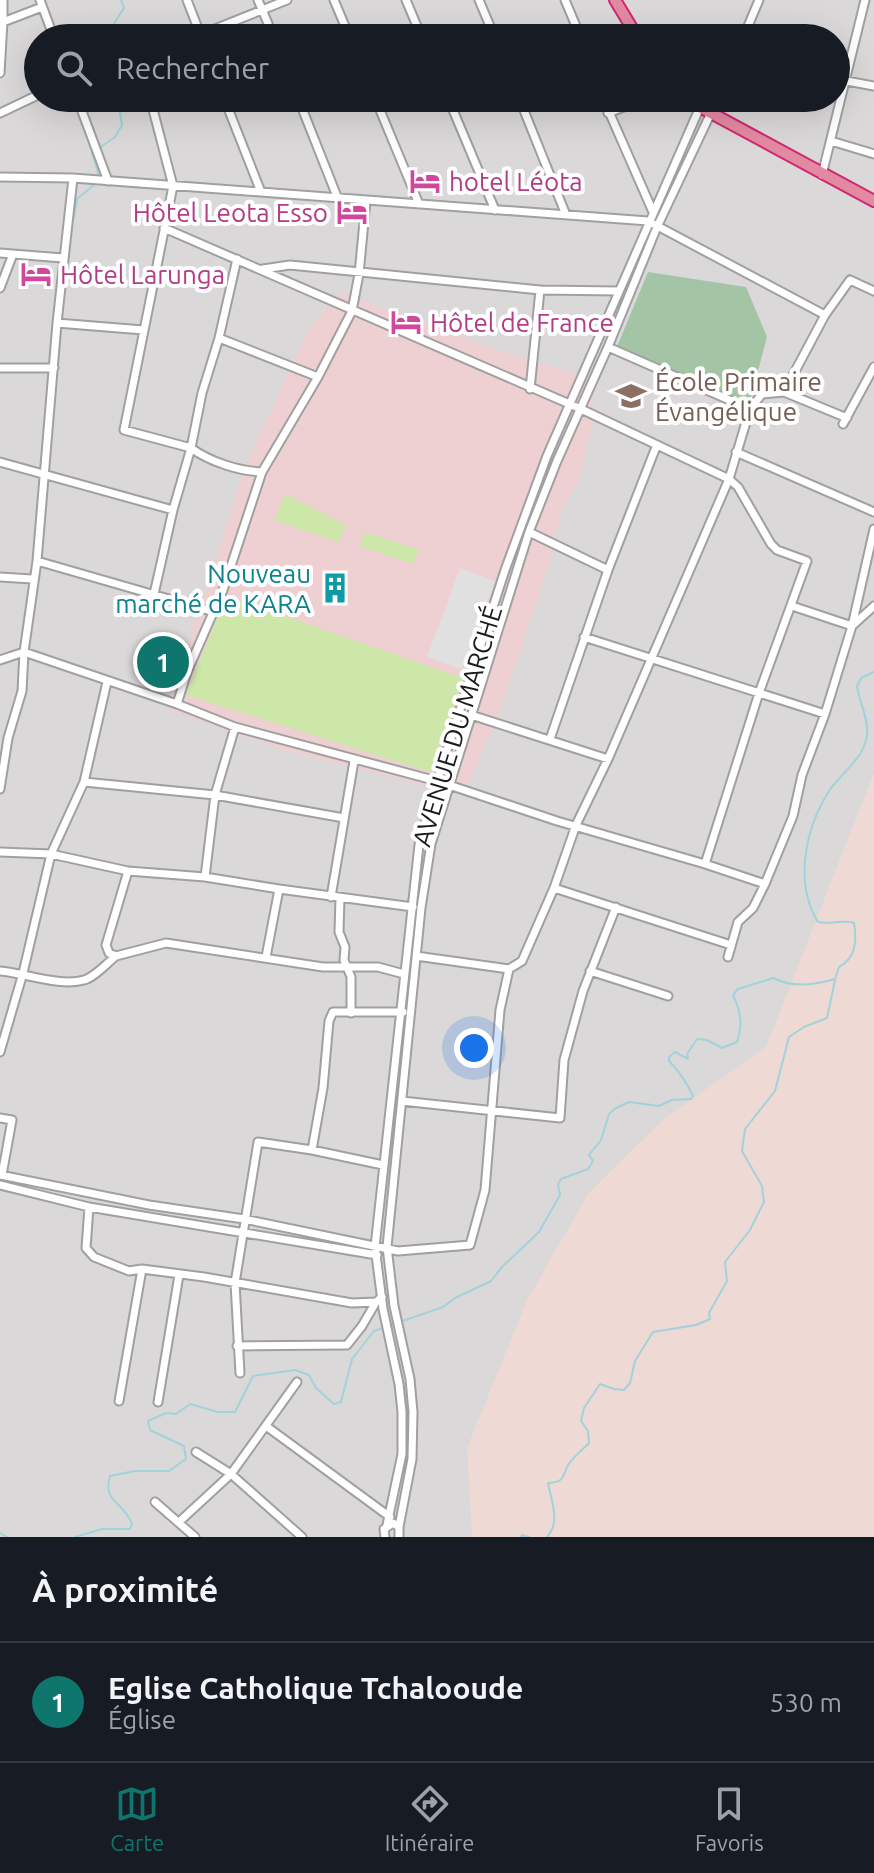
<!DOCTYPE html>
<html lang="fr">
<meta charset="utf-8">
<style>
:root{--surface:#171b24;--page:#242831;--text:#f1f3f6;--muted:#9ea1a6;--line:#363941;--accent:#0f766e}
body{margin:0;font-family:Ubuntu,sans-serif;background:var(--page);color:var(--text)}
.you{position:absolute;left:474px;top:1048px;width:28px;height:28px;margin:-20px;border:6px solid #fff;border-radius:50%;background:#1a73e8;box-shadow:0 0 0 12px #1a73e833}
.badge{display:grid;place-items:center;width:52px;height:52px;border-radius:50%;background:var(--accent);color:#fff;font-size:26px;font-weight:700}
.pin{position:absolute;translate:-50% -50%;border:4px solid #fff;box-shadow:0 2px 8px #0006}
.list{margin:0;padding:0;list-style:none}
h2{display:flex;justify-content:space-between;align-items:center;height:104px;margin:0;padding:0 32px;font-size:34px}
h2 small{font-size:26px;font-weight:400;color:var(--muted)}
.list li{display:grid;grid-template-columns:52px 1fr auto;gap:24px;align-items:center;box-sizing:border-box;height:120px;padding:0 32px;border-top:2px solid var(--line)}
.list b{display:block;font-size:30px;white-space:nowrap}
.list p{margin:0;font-size:26px;white-space:nowrap;color:var(--muted)}
.list em{font-size:26px;font-style:normal;color:var(--muted)}
.icon{flex:none;width:44px;height:44px;fill:none;stroke:currentColor;stroke-width:2;stroke-linecap:round;stroke-linejoin:round}
.map{position:relative;flex:none;width:874px;height:1537px;overflow:hidden}
.search{position:absolute;background:var(--surface);box-shadow:0 8px 32px #0002;left:24px;right:24px;top:24px;height:88px;display:flex;align-items:center;gap:20px;box-sizing:border-box;padding:0 28px;border-radius:44px;color:var(--muted);font-size:30px}
.sheet{height:224px;background:var(--surface)}
nav{display:flex;justify-content:space-around;align-items:center;box-sizing:border-box;height:112px;border-top:2px solid var(--line);background:var(--surface);font-size:22px;color:var(--muted)}
nav a{display:grid;justify-items:center;gap:4px}
nav .on{color:var(--accent)}
.map>svg:first-child{display:block}
.residential{fill:#dad8d9;fill-rule:evenodd}
.commercial{fill:#eed0d2}
.military{fill:#efd9d4}
.grass{fill:#cce7a7}
.cemetery{fill:#a3c5a5}
.parking{fill:#e0e0e0}
.lines{fill:none;stroke-linecap:round;stroke-linejoin:round}
.stream{stroke:#a2d2da;stroke-width:2}
.minor-casing{stroke:#a0a0a0;stroke-width:11}
.highway-casing{stroke:#d12871;stroke-width:14}
.minor{stroke:#fff;stroke-width:7}
.highway{stroke:#e38aa3;stroke-width:10}
.labels{text-anchor:middle;dominant-baseline:central;stroke-width:8;stroke-linejoin:round;paint-order:stroke}
.hotel-label{font-size:26px;fill:#b23c85;stroke:#fff;text-anchor:start}
.education-label{font-size:26px;fill:#785e54;stroke:#fff;text-anchor:start}
.culture-label{font-size:26px;fill:#0d838f;stroke:#fff;text-anchor:end}
.street-label{font-size:26px;fill:#1c1c1c;stroke:#fff}
</style>
<div class="map">
<svg width="874" height="1537" viewBox="0 0 874 1537">
<rect width="100%" height="100%" fill="#ede8e1"/>
<path class="residential" d="M 0,0 L 874,0 L 874,1537 L 0,1537 ZM 38,38 L 836,38 L 836,98 L 38,98 Z"/>
<path class="commercial" d="M 342,293 L 518,357 L 590,377 L 594,418 L 579,481 L 561,512 L 547,571 L 505,697 L 464,796 L 283,750 L 167,709 L 247,462 L 310,326 Z"/>
<path class="military" d="M 874,773 L 874,1537 L 472,1537 L 467,1448 L 526,1302 L 588,1194 L 664,1119 L 766,1047 Z"/>
<path class="grass" d="M 285,494 L 346,525 L 339,542 L 274,520 Z
M 365,532 L 419,550 L 413,564 L 360,546 Z
M 226,596 L 463,678 L 430,772 L 186,695 Z"/>
<path class="cemetery" d="M 648,272 L 746,287 L 767,337 L 749,404 L 616,349 Z"/>
<path class="parking" d="M 460,568 L 495,581 L 462,669 L 427,657 Z"/>
<g class="lines">
<path class="stream" d="M 112,38 L 115,22 L 124,8 L 121,0
M 97,178 L 98,172 L 92,153 L 115,137 L 122,125 L 120,113 L 123,102 L 116,98
M 74,218 L 77,199 L 95,184
M 0,1533 L 7,1537
M 75,1537 L 102,1529 L 130,1529 L 132,1524 C 124,1501 102,1503 110,1476 L 135,1471 L 169,1471 L 186,1459 L 184,1446 L 150,1430 L 148,1421 L 166,1413 L 176,1414 L 190,1404 L 218,1412 L 235,1412 L 253,1376 L 295,1370 L 309,1375 L 316,1388 L 334,1404 L 341,1402 L 352,1359 L 374,1331 L 443,1307 L 455,1298 L 491,1281 L 502,1267 L 539,1232 L 560,1195 L 558,1184 L 561,1179 L 588,1169 L 593,1161 L 589,1155 L 601,1140 L 609,1114 L 616,1108 L 629,1102 L 659,1106 L 672,1100 L 691,1099 L 693,1096 C 686,1081 680,1072 669,1061 L 669,1057 L 675,1052 L 688,1059 L 687,1054 L 697,1039 L 707,1040 L 722,1048 L 737,1042 C 743,1025 741,1012 733,995 L 738,989 L 773,978 C 793,988 814,985 835,979 L 839,967 C 856,958 857,941 854,923 C 843,919 831,925 818,922 C 794,883 805,829 829,791 C 841,773 864,759 867,735 C 869,719 859,702 857,686 L 861,678 L 874,672
M 521,1537 L 522,1535 L 529,1537
M 547,1537 C 561,1522 551,1500 548,1483 C 568,1482 561,1474 570,1462 C 574,1457 583,1449 589,1443 L 588,1431 L 581,1421 L 584,1408 L 600,1384 L 614,1389 L 624,1390 L 630,1383 L 635,1361 L 653,1332 L 696,1325 L 710,1319 L 709,1313 L 727,1281 L 725,1262 L 750,1230 L 764,1202 L 762,1186 L 742,1151 L 745,1129 L 775,1091 L 789,1037 L 804,1027 L 827,1018 L 835,980"/>
<g class="minor-casing">
<path id="minor" d="M 40,0 L 54,38
M 187,0 L 201,36
M 258,0 L 274,38
M 334,0 L 350,38
M 406,0 L 422,38
M 479,0 L 495,38
M 565,0 L 581,38
M 3,22 L 3,0
M 192,38 L 287,0
M 620,38 L 634,33
M 743,38 L 759,0
M 0,73 L 3,22 L 42,7
M 836,79 L 874,86
M 77,98 L 108,181
M 224,98 L 261,192
M 298,98 L 338,199
M 375,98 L 419,204
M 448,98 L 495,210
M 519,98 L 566,215
M 603,98 L 653,212
M 0,113 L 38,95
M 608,113 L 647,98
M 831,141 L 874,154
M 822,175 L 865,0
M 0,177 L 73,178 L 648,221 L 825,315
M 164,228 L 581,409 L 729,479 L 738,487 L 771,544 L 777,550 L 807,561 L 759,693 L 705,864
M 0,253 L 63,258
M 263,269 L 290,265 L 540,290 L 619,291
M 0,288 L 13,254
M 57,323 L 143,330
M 219,338 L 237,259
M 608,347 L 750,409 L 762,394 L 784,392 L 847,418
M 0,368 L 54,368
M 530,389 L 540,290
M 784,392 L 825,315 L 850,280 L 874,291
M 843,424 L 874,367
M 736,452 L 874,512
M 0,462 L 173,510 L 191,448 L 124,430 L 173,186 L 150,98
M 262,472 C 239,471 210,462 191,448 L 202,393 L 219,338 L 318,377
M 529,532 L 608,570
M 37,561 L 214,612
M 0,577 L 32,579
M 154,594 L 173,510
M 792,606 L 852,626 L 874,606
M 584,637 L 825,714
M 0,660 L 24,652 L 37,561 L 57,323 L 73,178
M 177,704 L 187,672 L 223,590 L 262,472 L 318,377 L 352,311 L 359,274 L 366,201
M 471,715 L 608,759
M 550,739 L 608,570 L 656,447
M 84,782 L 215,795 L 344,818
M 0,789 L 8,738 L 22,691 L 24,652 L 177,704 L 235,727 L 437,781 L 557,821 L 705,864 L 765,884
M 0,852 L 51,854 L 84,782 L 107,682
M 128,871 L 106,945 L 109,953 L 116,956 L 166,943 L 323,967 L 378,967 L 404,974
M 205,877 L 215,795 L 235,727
M 554,888 L 731,945
M 331,897 L 354,761
M 340,898 L 339,932 L 345,947 L 344,960 L 351,977 L 351,1013
M 416,956 L 509,969 L 522,961 L 554,888 L 576,825 L 608,759 L 729,479 L 750,409
M 266,957 L 279,889
M 728,957 L 738,922 L 753,908 L 765,884 L 793,816 L 802,775 L 825,714 L 852,626 L 874,529
M 0,971 C 24,973 61,987 84,980 C 95,977 107,963 116,956
M 590,971 L 668,996
M 0,1052 L 23,973 L 51,854 L 128,871 L 205,877 L 279,889 L 413,907
M 402,1101 L 560,1118 L 564,1060 L 583,991 L 616,907
M 0,1118 L 12,1120 L 2,1175
M 312,1150 L 323,1088 L 329,1021 L 333,1012 L 403,1012
M 0,1175 L 149,1205 L 244,1219 L 398,1251 L 470,1245 L 485,1190 L 500,1010 L 509,969
M 0,1185 L 89,1207 L 377,1255
M 89,1207 L 86,1248 L 94,1257 L 129,1271 L 142,1269 L 204,1277 L 352,1303 L 376,1302 L 382,1297
M 237,1346 L 347,1345 L 362,1326 L 376,1302
M 240,1373 L 235,1283 L 258,1142 L 312,1150 L 383,1165
M 119,1401 L 142,1269
M 158,1402 L 179,1275
M 266,1426 L 390,1517
M 196,1452 L 231,1474 L 302,1537
M 155,1502 L 195,1537
M 179,1522 L 231,1474 L 297,1382
M 387,1525 L 402,1454 L 402,1412 L 399,1384 L 383,1309 L 375,1247 L 419,845 L 437,781 L 505,570 L 547,456 L 700,107
M 399,1527 L 412,1459 L 413,1412 L 410,1379 L 394,1306 L 387,1247 L 421,908 L 431,844 L 529,532 L 557,461 L 608,347 L 657,227 L 718,98
M 385,1537 L 384,1529 L 393,1523 L 399,1527 L 399,1537"/>
</g>
<g class="highway-casing">
<path id="highway" d="M 615,0 L 638,38
M 692,98 L 700,107 L 874,201"/>
</g>
<use href="#minor" class="minor"/>
<use href="#highway" class="highway"/>
</g>
<defs>
<g id="hotel-bare" transform="scale(2.4)"><path d="M-6-4.5h1.5V1H6V5H4.5V3h-9V5H-6ZM-4 0a1.8 1.8 0 1 1 3.6 0ZM.5 0V-2.5h3Q6-2.5 6 0Z" fill="#d1479c" stroke="#fff" stroke-width="2.5" paint-order="stroke"/></g>
<g id="school-bare" transform="scale(2.4)"><path d="M0-5L7-2L0 1L-7-2ZM-4 1L0 2.5L4 1V4Q0 6-4 4Z" fill="#8d6e63" stroke="#fff" stroke-width="2.5" paint-order="stroke"/></g>
<g id="building-bare" transform="scale(2.4)"><path d="M-4-6H4V6H1V3H-1V6H-4ZM-2.5-4.3h1.7v1.8h-1.7ZM.8-4.3h1.7v1.8H.8ZM-2.5-1h1.7V.8h-1.7ZM.8-1h1.7V.8H.8Z" fill="#0f9aa8" stroke="#fff" stroke-width="2.5" paint-order="stroke"/></g>
</defs>
<g fill-rule="evenodd">
<use href="#hotel-bare" x="425" y="181"/>
<use href="#hotel-bare" x="352" y="212"/>
<use href="#hotel-bare" x="36" y="274"/>
<use href="#hotel-bare" x="406" y="322"/>
<use href="#school-bare" x="631" y="396"/>
<use href="#building-bare" x="335" y="588"/>
</g>
<g class="labels">
<g class="hotel-label">
<text x="449" y="181">hotel Léota</text>
<text x="328" y="212" text-anchor="end">Hôtel Leota Esso</text>
<text x="60" y="274">Hôtel Larunga</text>
<text x="430" y="322">Hôtel de France</text>
</g>
<g class="education-label">
<text x="655" y="381">École Primaire<tspan x="655" dy="30">Évangélique</tspan></text>
</g>
<g class="culture-label">
<text x="311" y="573">Nouveau<tspan x="311" dy="30">marché de KARA</tspan></text>
</g>
<g class="street-label">
<text transform="translate(457 726) rotate(-73)">AVENUE DU MARCHÉ</text>
</g>
</g>
</svg>
<div class="you"></div>
<div class="pin badge" style="left:163px;top:662px">1</div>
<div class="search"><svg class="icon" aria-label="search" viewBox="0 0 24 24"><circle cx="10" cy="10" r="6"/><path d="M15 15l6 6"/></svg>Rechercher</div>
</div>
<section class="sheet">
<h2>À proximité<small></small></h2>
<ul class="list">
<li><span class="badge">1</span><div><b>Eglise Catholique Tchalooude</b><p>Église</p></div><em>530 m</em></li>
</ul>
</section>
<nav>
<a class="on"><svg class="icon" aria-label="map" viewBox="0 0 24 24"><path d="M3 6l6-2 6 2 6-2v14l-6 2-6-2-6 2zM9 4v14M15 6v14"/></svg>Carte</a>
<a><svg class="icon" aria-label="directions" viewBox="0 0 24 24"><path d="M12 3l9 9-9 9-9-9zM9 14v-3h6M13 9l2 2-2 2"/></svg>Itinéraire</a>
<a><svg class="icon" aria-label="saved" viewBox="0 0 24 24"><path d="M7 4h10v16l-5-4-5 4z"/></svg>Favoris</a>
</nav>
